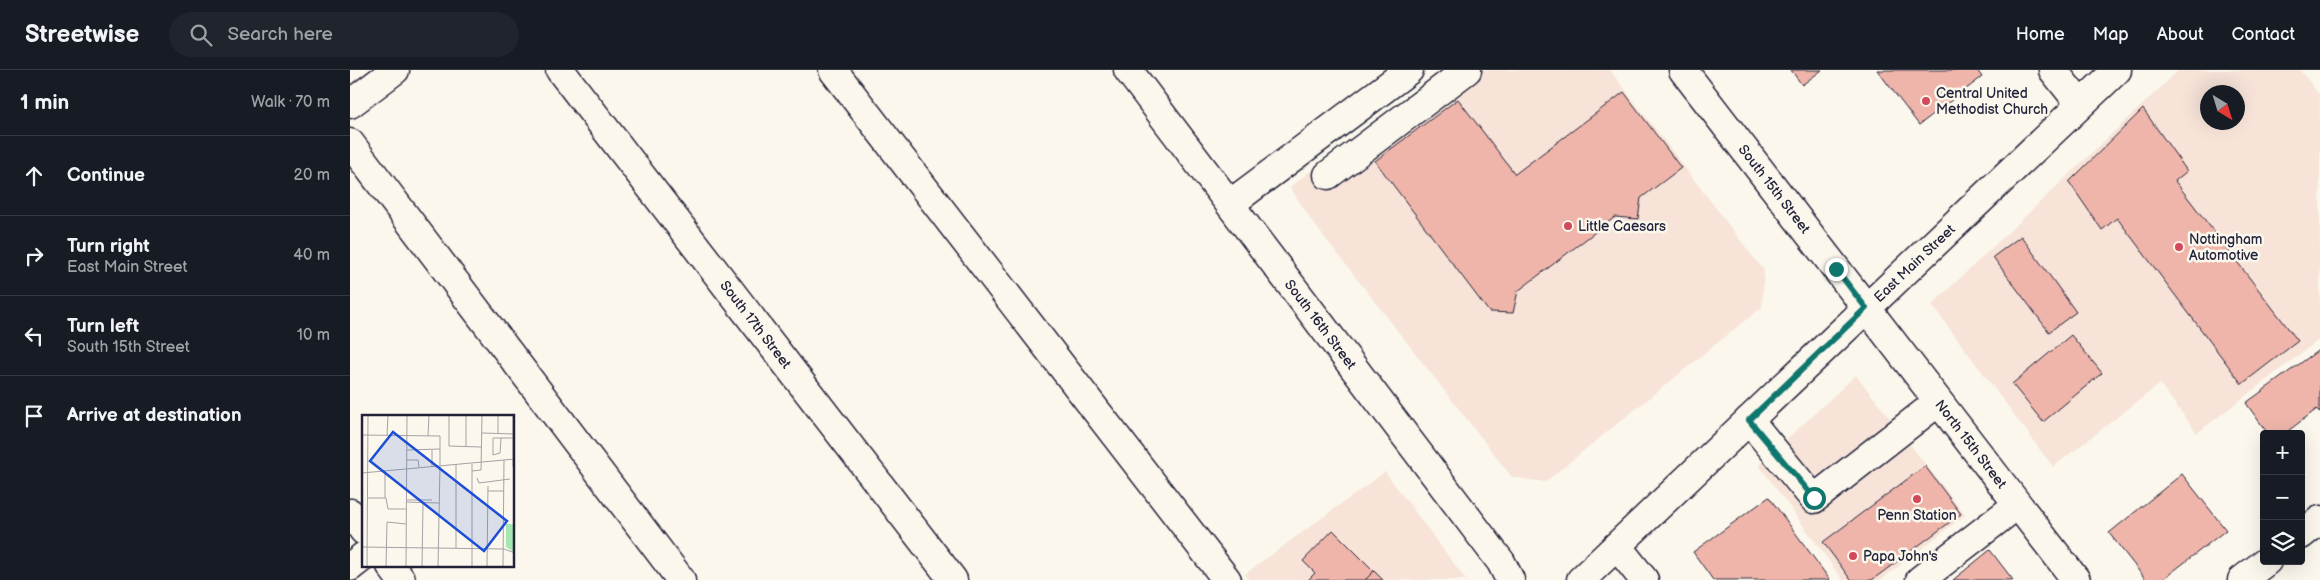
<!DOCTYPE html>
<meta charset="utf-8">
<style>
:root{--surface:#171b24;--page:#20242c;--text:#f1f3f6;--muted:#9ea1a6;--line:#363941}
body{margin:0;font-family:"Balsamiq Sans",sans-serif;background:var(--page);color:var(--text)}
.controls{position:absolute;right:15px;bottom:15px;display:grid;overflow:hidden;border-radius:5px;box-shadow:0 5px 20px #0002}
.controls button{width:45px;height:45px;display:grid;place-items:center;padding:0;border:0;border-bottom:1px solid var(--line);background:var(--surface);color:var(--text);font:25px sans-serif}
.compass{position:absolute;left:1850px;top:15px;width:45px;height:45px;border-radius:50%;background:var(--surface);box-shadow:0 5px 20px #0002;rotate:142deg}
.stop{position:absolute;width:15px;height:15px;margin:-11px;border:4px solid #0f766e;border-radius:50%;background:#fff}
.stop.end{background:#0f766e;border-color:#fff;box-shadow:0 1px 5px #0008}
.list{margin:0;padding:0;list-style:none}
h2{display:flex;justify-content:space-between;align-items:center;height:65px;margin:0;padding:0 20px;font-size:21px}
h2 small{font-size:16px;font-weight:400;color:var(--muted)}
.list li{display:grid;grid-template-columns:32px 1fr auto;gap:15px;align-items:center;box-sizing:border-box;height:80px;padding:0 20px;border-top:1px solid var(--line)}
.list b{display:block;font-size:19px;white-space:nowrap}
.list p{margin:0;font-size:16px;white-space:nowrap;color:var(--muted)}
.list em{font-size:16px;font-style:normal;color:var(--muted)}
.icon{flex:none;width:28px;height:28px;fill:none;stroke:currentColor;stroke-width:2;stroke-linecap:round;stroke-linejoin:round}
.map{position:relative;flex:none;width:1970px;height:510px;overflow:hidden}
header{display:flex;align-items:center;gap:30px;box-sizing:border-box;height:70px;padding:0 25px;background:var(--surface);border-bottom:1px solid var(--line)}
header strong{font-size:24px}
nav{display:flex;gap:28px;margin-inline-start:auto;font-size:18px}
.search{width:350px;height:45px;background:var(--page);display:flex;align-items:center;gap:12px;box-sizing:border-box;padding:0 18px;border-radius:28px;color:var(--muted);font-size:19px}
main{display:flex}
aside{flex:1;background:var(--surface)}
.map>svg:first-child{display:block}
.built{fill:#f7e3d8;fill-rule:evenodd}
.building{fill:#efb5aa;stroke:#22223b}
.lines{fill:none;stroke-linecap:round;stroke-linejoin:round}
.minor-casing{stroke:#22223b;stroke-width:31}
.major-casing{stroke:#22223b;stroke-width:31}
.minor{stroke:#fbf7ec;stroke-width:28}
.major{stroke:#fbf7ec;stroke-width:28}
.route{stroke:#0f766e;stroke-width:6}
.poi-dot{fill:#d1495b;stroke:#fbf7ec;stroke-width:2}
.labels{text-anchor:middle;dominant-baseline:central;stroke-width:5;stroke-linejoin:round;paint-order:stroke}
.poi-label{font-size:14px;fill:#22223b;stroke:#fbf7ec;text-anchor:start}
.street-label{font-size:14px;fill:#22223b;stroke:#fbf7ec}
.inset-road{fill:none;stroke:#a4a2a5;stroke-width:1}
.view{fill:#1d4ed8;fill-opacity:0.15;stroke:#1d4ed8;stroke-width:2.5}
.inset-edge{fill:none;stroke:#22223b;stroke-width:2.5}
</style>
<header>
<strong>Streetwise</strong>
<div class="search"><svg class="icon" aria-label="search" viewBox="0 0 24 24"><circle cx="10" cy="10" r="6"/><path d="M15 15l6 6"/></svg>Search here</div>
<nav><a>Home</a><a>Map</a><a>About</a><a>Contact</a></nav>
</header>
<main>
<aside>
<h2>1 min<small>Walk · 70 m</small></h2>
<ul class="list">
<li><svg class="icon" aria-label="ahead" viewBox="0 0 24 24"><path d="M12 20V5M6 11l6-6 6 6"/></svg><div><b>Continue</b></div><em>20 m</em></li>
<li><svg class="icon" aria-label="right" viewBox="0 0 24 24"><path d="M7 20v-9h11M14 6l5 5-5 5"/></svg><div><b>Turn right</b><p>East Main Street</p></div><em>40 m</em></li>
<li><svg class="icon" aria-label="left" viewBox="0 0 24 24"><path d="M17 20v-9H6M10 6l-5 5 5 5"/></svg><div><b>Turn left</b><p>South 15th Street</p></div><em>10 m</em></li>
<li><svg class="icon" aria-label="arrive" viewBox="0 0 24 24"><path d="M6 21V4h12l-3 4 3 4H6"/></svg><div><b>Arrive at destination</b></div></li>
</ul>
</aside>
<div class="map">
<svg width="1970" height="510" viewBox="0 0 1970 510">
<rect width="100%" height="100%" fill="#fbf7ec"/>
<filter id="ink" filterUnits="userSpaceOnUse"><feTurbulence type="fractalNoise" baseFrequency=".02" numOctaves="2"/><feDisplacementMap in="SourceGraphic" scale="10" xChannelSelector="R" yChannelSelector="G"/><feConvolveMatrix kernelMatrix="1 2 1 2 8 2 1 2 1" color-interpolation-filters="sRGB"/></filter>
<g filter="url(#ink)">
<path class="built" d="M 1092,0 L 1260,0 L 1414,201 L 1412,237 L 1195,412 L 1162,407 L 961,150 L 940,117 Z
M 1829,0 L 1950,0 L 1970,26 L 1970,269 L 1847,363 L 1810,314 L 1703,397 L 1582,235 ZM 1858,22 L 1888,22 L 1888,52 L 1858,52 Z
M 1506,305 L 1615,445 L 1531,510 L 1493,510 L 1409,395 Z
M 1035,402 L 1116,510 L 899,510 L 895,504 Z"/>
<path class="building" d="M 1441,0 L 1472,0 L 1452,15 Z
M 1527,0 L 1627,0 L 1632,7 L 1569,55 Z
M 1274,22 L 1331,98 L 1291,128 L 1288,149 L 1265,147 L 1168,221 L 1163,243 L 1139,242 L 1025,91 L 1108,29 L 1165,104 Z
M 1793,39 L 1837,101 L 1825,111 L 1948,271 L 1892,314 L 1767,148 L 1752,160 L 1719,112 Z
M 1671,166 L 1726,242 L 1699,262 L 1643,187 Z
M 1721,265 L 1752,303 L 1693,352 L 1662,314 Z
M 1970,279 L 1970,343 L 1967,339 L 1934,364 L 1918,364 L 1896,333 Z
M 1575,396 L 1611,444 L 1522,510 L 1501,510 L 1473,472 Z
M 1832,404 L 1876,460 L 1812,510 L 1796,510 L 1759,463 Z
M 1419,427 L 1480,510 L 1363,510 L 1343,482 Z
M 983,460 L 1024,501 L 1015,510 L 958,510 L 965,503 L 953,491 Z
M 1640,480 L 1663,510 L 1603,510 Z
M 1024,501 L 1033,510 L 1015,510 Z"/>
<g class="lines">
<g class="minor-casing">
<g id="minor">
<path id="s1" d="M 210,0 L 603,510"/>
<path d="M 483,0 L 877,510"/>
<path id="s2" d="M 778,0 L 1151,492 L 1160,510"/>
<path id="s3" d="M 1333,0 L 1726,510"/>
<path d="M 1703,0 L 1730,34"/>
<path d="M 0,34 L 45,0"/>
<path d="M 0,73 L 331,510"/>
<path d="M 978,105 L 1117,0"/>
<path d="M 880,134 L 1059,0"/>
<path d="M 1399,350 L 1464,429 L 1588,332"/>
<path d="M 0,443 L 14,461"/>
<path d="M 1267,476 L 1294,510"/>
<path d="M 41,496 L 51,510"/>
<path d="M 0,497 L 14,486"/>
<path d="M 1570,510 L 1667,435"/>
</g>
</g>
<g class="major-casing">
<g id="major">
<path d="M 1951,465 L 1970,450"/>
<path id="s4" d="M 1231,510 L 1767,0"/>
<path d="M 1892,510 L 1917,491"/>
</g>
</g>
<use href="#minor" class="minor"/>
<use href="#major" class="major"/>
</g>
</g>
<g class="lines" filter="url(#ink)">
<path class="route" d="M 1464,428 L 1399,350 L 1516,238 L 1486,199"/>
</g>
<g class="poi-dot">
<circle cx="1576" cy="31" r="5"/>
<circle cx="1218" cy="156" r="5"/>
<circle cx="1829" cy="177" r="5"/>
<circle cx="1567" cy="429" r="5"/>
<circle cx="1503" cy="486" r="5"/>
</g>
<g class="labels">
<g class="poi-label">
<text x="1586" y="23">Central United<tspan x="1586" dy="16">Methodist Church</tspan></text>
<text x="1228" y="156">Little Caesars</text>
<text x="1839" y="169">Nottingham<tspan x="1839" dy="16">Automotive</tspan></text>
<text x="1567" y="445" text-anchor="middle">Penn Station</text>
<text x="1513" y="486">Papa John's</text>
</g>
<g class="street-label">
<text stroke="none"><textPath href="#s3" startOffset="150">South 15th Street</textPath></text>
<text stroke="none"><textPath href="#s4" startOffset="460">East Main Street</textPath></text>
<text stroke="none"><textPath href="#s2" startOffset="319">South 16th Street</textPath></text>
<text stroke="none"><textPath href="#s1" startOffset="321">South 17th Street</textPath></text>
<text stroke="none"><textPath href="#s3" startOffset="472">North 15th Street</textPath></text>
</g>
</g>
<g transform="translate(12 345)">
<rect width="152" height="152" fill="#fbf7ec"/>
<path d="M 144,109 L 152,109 L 152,137 L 144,132 Z" fill="#a5e7b0"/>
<path class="inset-road" d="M 87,0 L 87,31 L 119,32M 151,0 L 151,52M 120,18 L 151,19M 136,19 L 136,0M 0,20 L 78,21 L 78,50M 25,20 L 26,0M 66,21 L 67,0M 139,23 L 138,38 L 131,40 L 131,23 L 151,23M 104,31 L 104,0M 45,35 L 78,34M 70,35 L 70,51M 45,45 L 56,45 L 57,52M 23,55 L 23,83M 110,56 L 119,55 L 120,0M 0,58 L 153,44M 115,63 L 117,68 L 148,64M 126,76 L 142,76M 5,83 L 24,83 L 26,94 L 44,94M 45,85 L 70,85M 44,87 L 77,88M 0,132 L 142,134 L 153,138M 94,133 L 94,49M 5,152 L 6,0M 24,152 L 25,107 L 44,109M 44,152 L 45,0M 60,152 L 61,88M 76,152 L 78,51M 110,152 L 110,49M 125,152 L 126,71M 141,152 L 142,45"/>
<path class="view" d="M 31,17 L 145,106 L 122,136 L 8,46 Z"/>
<rect width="152" height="152" class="inset-edge"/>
</g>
</svg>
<div class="controls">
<button>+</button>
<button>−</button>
<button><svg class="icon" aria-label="layers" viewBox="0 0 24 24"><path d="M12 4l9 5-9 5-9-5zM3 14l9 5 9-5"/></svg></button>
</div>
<svg class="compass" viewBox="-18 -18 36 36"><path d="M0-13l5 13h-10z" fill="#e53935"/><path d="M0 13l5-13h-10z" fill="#9ea1a6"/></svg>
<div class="stop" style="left:1464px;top:428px"></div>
<div class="stop end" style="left:1486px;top:199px"></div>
</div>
</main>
